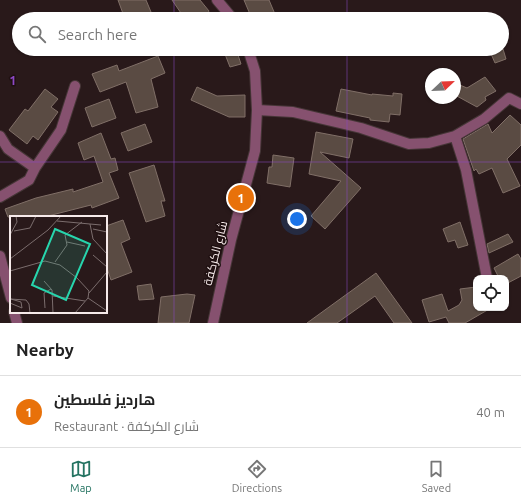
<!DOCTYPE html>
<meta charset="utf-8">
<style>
:root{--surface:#fff;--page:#f6f6f6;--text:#222;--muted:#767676;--line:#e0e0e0;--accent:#247361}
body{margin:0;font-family:Ubuntu,Cairo,sans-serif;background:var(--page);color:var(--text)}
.controls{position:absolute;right:12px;bottom:12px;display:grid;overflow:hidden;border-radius:8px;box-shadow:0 1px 3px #0004}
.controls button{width:36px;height:36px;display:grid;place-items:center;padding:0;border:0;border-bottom:1px solid var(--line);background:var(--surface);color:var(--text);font:20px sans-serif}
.compass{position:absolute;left:425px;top:68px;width:36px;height:36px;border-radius:50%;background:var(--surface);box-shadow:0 1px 3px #0004;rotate:67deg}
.you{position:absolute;left:297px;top:219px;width:14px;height:14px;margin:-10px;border:3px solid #fff;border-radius:50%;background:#1a73e8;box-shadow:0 0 0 6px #1a73e833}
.badge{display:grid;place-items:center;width:26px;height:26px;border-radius:50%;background:var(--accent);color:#fff;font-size:13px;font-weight:700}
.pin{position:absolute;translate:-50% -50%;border:2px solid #fff;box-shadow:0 1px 4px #0006}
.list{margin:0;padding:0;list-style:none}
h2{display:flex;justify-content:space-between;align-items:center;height:52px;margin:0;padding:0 16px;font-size:17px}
h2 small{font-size:13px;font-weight:400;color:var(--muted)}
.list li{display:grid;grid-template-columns:26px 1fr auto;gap:12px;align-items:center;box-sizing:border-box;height:72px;padding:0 16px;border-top:1px solid var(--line)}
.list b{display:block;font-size:15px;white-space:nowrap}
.list p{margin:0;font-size:13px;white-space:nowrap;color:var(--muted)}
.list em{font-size:13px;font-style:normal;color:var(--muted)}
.icon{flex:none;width:22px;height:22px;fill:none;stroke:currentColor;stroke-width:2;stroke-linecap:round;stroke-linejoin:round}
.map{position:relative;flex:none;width:521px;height:323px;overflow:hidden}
.search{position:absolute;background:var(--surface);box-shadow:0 1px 3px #0004;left:12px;right:12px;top:12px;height:44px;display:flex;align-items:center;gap:10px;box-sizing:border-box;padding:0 14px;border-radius:22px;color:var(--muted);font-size:15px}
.sheet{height:124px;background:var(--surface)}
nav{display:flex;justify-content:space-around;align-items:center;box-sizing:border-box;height:56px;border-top:1px solid var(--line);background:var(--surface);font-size:11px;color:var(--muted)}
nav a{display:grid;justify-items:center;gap:2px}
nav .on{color:var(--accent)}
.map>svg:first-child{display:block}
.building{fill:#5a4b43;stroke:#806f67}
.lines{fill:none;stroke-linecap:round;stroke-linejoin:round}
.minor-casing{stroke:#463637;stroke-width:12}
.tertiary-casing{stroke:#463637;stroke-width:12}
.minor{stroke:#86516f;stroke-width:10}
.tertiary{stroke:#86516f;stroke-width:10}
.grid{fill:none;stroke:#8d48c5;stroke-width:1;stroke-opacity:0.55}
.labels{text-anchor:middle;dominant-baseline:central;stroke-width:3;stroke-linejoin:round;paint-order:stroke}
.street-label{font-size:12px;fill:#f6eaea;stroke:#1f1011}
.inset-road{fill:none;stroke:#7b6d6d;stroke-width:1}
.view{fill:#27d5ad;fill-opacity:0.15;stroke:#27d5ad;stroke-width:2}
.inset-edge{fill:none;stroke:#f6eaea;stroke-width:2}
.grid-label{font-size:13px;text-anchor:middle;font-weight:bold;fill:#8d48c5;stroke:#1f1011;stroke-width:3;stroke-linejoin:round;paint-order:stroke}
</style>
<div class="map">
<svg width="521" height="323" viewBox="0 0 521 323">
<rect width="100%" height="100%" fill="#29191a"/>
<path class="building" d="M 118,0 L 146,0 L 151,12 L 132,19 L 125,19 Z
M 172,0 L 200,0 L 209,11 L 204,19 L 195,19 L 183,16 Z
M 244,0 L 269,0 L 277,19 L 252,19 Z
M 223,49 L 236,49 L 241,64 L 230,67 Z
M 489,49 L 503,49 L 506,59 L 495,63 Z
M 158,56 L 165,73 L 151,79 L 158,107 L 136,113 L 126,82 L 100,92 L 92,74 L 117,65 L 119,71 Z
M 485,77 L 496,91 L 485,97 L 486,100 L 477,107 L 455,95 L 455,83 L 467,88 Z
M 197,87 L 217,96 L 245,95 L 245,117 L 229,117 L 191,100 Z
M 45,89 L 58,99 L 51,107 L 58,112 L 38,140 L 33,136 L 27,144 L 9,130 L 25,109 L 28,111 Z
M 341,89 L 372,95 L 372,94 L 393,96 L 393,93 L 402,94 L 400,115 L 390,114 L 389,122 L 370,120 L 370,118 L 336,111 Z
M 109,99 L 116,118 L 92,127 L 85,108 Z
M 510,115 L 521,125 L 521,145 L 507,159 L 520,186 L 503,193 L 492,168 L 479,174 L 476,169 L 474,171 L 463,139 L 488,124 L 492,133 Z
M 145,124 L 152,142 L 128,151 L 121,133 Z
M 316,132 L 353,139 L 349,158 L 320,152 L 361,188 L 325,229 L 311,216 L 341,181 L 309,174 Z
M 101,133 L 111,159 L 115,158 L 118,170 L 109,173 L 119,198 L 92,208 L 91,205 L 44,217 L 8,217 L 5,209 L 36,198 L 73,189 L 73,192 L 103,182 L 94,156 L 84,160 L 78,143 Z
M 273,155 L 294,158 L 290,187 L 267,183 L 269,167 L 272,167 Z
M 154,165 L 165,201 L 161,201 L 165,216 L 146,222 L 129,173 Z
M 123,220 L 130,239 L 121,243 L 132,272 L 111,280 L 106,265 L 106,226 Z
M 460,222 L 468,245 L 458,248 L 455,240 L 448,242 L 443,229 Z
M 508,234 L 513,242 L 489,253 L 487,244 Z
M 518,254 L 521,259 L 521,276 L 506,284 L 506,278 L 499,278 L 494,268 Z
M 376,273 L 412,323 L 394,323 L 375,296 L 337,323 L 307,323 Z
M 151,284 L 154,299 L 139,300 L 137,286 Z
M 476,287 L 476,308 L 491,308 L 465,323 L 449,323 L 446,317 L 429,322 L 422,300 L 442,294 L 448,311 L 459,305 L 462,300 L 460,289 Z
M 187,294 L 195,295 L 189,323 L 158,323 L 161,297 Z"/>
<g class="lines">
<g class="minor-casing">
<path id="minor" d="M 257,110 L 293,112 L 361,128 L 409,144 L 429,143 L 455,136 L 484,119 L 509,98 L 521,104
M 0,136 L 8,149 L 35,168
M 455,136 L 466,170 L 487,278
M 0,197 L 29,180 L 35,168 L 61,130 L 75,86
M 0,256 L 11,298
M 14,312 L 17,323"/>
</g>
<g class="tertiary-casing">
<path id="tertiary" d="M 217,0 L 233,19
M 213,323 L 231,240 L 255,151 L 257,110 L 255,71 L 248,49"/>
</g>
<use href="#minor" class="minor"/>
<use href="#tertiary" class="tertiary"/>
</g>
<path class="grid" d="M 174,0 L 174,19M 347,0 L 347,19M 174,49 L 174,323M 347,49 L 347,323M 0,162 L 521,162"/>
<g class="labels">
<g class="street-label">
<text transform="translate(215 253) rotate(-76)">شارع الكركفة</text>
</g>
</g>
<g transform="translate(10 216)">
<rect width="97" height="97" fill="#29191a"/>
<path class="inset-road" d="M 47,5 L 91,9M 80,8 L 83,23 L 97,38M 83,13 L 97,16M 4,15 L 20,12 L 26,0M 0,19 L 7,6 L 6,0M 57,26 L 75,30M 83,39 L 97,51M 0,43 L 38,14 L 51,0M 45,46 L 57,29 L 55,19 L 72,6M 0,55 L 35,45 L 50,49 L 67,62 L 79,75 L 78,82 L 65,97M 34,65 L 42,74 L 43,97M 79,77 L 97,56M 43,80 L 75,85M 78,82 L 97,95M 0,83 L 16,84 L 19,88 L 20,97M 0,87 L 12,92 L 11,86 L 1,83M 35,92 L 34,77 L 41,73"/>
<path class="view" d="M 45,13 L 80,28 L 56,84 L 22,69 Z"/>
<rect width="97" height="97" class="inset-edge"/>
</g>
<g class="grid-label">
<text x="13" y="85">1</text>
</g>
</svg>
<div class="controls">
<button><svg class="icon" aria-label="locate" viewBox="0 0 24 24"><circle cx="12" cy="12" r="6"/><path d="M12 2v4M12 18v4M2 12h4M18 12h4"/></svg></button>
</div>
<svg class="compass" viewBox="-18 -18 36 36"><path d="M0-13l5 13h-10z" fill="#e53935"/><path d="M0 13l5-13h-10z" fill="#767676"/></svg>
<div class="you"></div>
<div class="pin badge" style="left:241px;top:198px;background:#e8710a">1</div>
<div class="search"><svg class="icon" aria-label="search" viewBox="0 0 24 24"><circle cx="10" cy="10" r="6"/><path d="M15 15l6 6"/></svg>Search here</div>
</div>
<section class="sheet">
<h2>Nearby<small></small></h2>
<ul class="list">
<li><span class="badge" style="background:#e8710a">1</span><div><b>هارديز فلسطين</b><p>Restaurant · شارع الكركفة</p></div><em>40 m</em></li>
</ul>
</section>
<nav>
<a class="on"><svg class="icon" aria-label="map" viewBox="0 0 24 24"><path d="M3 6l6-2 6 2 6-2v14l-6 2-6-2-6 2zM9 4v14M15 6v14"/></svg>Map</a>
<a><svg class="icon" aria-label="directions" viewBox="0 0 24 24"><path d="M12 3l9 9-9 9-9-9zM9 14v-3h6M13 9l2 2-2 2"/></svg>Directions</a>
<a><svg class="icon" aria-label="saved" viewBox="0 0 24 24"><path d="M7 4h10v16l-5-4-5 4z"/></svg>Saved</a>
</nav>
